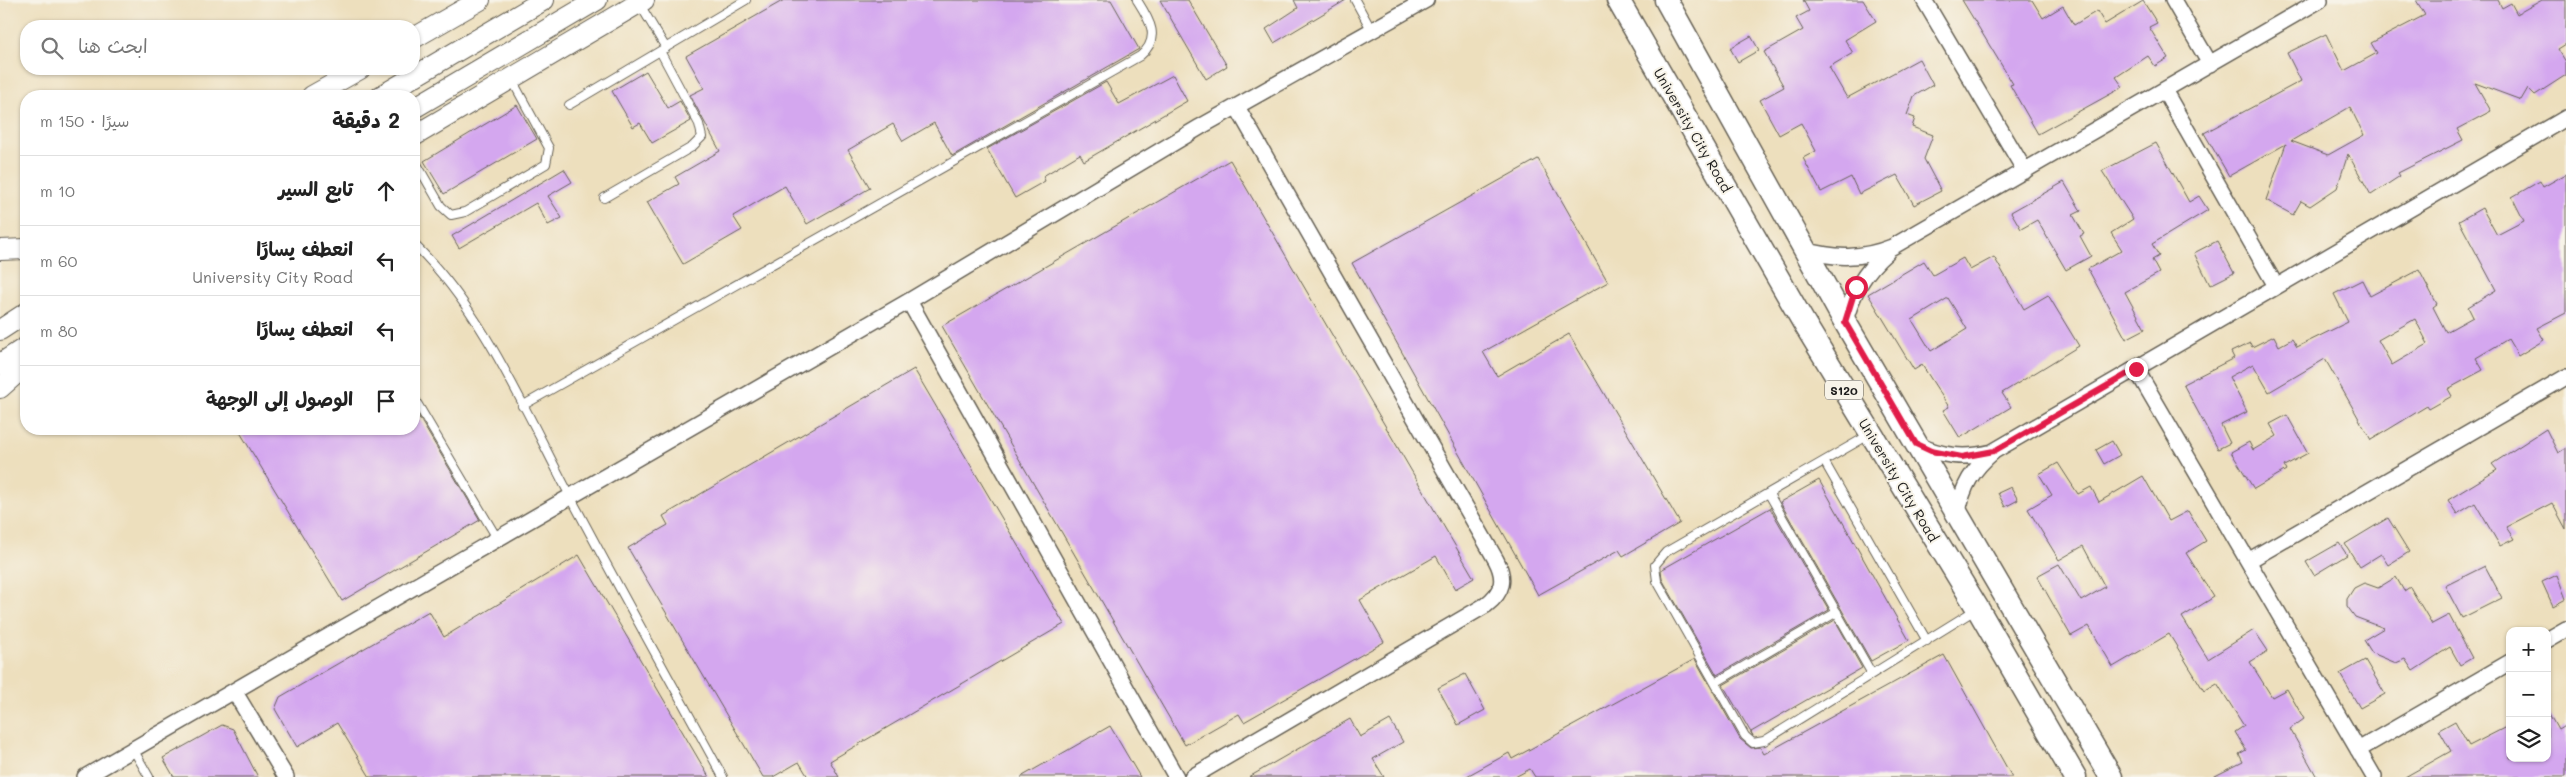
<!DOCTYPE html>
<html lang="ar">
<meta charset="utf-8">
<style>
:root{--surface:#fff;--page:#f6f6f6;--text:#222;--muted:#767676;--line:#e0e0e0}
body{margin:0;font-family:Mali,"Playpen Sans Arabic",sans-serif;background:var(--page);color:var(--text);direction:rtl}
.controls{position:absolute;right:15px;bottom:15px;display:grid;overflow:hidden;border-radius:10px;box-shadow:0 1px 4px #0004}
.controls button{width:45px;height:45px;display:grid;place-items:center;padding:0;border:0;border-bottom:1px solid var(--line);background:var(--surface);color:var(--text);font:25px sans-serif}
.stop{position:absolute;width:15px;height:15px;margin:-11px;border:4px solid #e11d48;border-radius:50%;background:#fff}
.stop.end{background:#e11d48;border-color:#fff;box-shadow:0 1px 5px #0008}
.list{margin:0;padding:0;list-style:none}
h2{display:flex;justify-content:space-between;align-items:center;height:65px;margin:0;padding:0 20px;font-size:21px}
h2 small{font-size:16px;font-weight:400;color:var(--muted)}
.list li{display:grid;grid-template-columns:32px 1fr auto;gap:15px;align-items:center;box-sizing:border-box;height:70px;padding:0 20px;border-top:1px solid var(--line)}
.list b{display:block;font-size:19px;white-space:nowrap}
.list p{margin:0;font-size:16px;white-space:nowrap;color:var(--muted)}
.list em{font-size:16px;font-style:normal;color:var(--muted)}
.icon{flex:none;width:28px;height:28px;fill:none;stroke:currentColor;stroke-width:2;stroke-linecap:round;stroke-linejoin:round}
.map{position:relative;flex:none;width:2566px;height:777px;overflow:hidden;direction:ltr}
.search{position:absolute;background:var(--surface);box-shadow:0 1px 4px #0004;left:20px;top:20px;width:400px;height:55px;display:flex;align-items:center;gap:12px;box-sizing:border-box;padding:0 18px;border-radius:20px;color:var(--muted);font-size:19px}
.panel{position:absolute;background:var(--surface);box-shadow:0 1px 4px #0004;left:20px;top:90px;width:400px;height:345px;border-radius:20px;direction:rtl}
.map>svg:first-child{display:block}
.building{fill:#d4a7ef;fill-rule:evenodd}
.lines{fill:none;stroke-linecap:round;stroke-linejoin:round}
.lane-casing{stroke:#656054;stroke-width:10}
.street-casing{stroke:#656054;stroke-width:18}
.secondary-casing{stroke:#656054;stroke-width:22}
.primary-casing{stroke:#656054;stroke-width:25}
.lane{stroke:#fff;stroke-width:8}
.street{stroke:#fff;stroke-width:15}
.secondary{stroke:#fff;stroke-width:20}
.primary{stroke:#fff;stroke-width:22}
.route{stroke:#e11d48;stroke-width:6}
.labels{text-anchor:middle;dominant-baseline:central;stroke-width:4;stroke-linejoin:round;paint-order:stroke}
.shield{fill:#f7f3e8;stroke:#5e5c59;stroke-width:1}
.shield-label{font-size:12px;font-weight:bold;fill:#1c1c1c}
.street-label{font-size:14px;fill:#1c1c1c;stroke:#f7f3e8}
</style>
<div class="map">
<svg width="2566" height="777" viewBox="0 0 2566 777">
<rect width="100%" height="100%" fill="#f7f3e8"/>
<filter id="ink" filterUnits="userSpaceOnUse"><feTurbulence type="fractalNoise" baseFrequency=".02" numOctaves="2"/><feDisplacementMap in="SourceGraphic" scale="10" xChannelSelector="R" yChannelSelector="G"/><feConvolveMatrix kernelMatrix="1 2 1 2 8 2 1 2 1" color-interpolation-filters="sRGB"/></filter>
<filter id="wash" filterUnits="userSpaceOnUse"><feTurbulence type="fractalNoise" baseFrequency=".0096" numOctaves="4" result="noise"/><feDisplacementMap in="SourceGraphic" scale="20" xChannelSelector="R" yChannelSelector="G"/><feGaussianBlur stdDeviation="1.12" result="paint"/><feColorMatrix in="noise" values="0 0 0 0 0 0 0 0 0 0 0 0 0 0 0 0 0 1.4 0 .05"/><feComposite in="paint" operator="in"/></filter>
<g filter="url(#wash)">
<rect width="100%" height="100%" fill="#eddfbd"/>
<g id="blocks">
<path class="building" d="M 784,0 L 1111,0 L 1139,49 L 952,156 L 934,123 L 903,141 L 893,124 L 848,150 L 870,188 L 807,224 L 785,186 L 733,216 L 742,230 L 683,264 L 647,202 L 679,184 L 675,177 L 720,151 L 690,95 L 704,88 L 686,56 Z
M 1160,0 L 1188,0 L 1227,66 L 1206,79 Z
M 1294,0 L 1346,0 L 1274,43 L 1266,29 L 1298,8 Z
M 1803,0 L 1863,0 L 1876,21 L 1845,40 L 1853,53 L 1829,67 L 1847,98 L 1919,59 L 1933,85 L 1914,96 L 1907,115 L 1915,118 L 1912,127 L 1933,135 L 1924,159 L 1941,191 L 1914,205 L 1897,175 L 1859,194 L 1851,177 L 1821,192 L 1803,158 L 1816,151 L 1801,123 L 1779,135 L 1760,100 L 1784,87 L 1764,52 L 1803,30 L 1796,18 L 1809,11 Z
M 1962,0 L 2032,0 L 2043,18 L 2063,6 L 2074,25 L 2097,11 L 2105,24 L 2143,1 L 2157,23 L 2149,27 L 2168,58 L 2155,66 L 2148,56 L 2116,77 L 2123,87 L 2038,134 L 2010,85 L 2013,84 Z
M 2416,0 L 2498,0 L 2502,8 L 2511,3 L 2517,14 L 2542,0 L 2566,0 L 2566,44 L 2558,49 L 2566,62 L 2566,75 L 2535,95 L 2528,88 L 2521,100 L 2475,83 L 2491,111 L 2457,129 L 2463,140 L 2398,173 L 2400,176 L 2371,195 L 2348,154 L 2337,188 L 2310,206 L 2301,201 L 2293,215 L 2266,200 L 2286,144 L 2229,176 L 2204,133 L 2301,81 L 2287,53 L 2326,34 L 2344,71 L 2377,53 L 2371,43 L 2425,15 ZM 2350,107 L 2364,135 L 2328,155 L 2291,141 Z
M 1751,36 L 1759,50 L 1738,62 L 1730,48 Z
M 646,71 L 668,108 L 680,101 L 691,121 L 652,143 L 640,123 L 633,127 L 612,91 Z
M 1173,75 L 1187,101 L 1084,161 L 1080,154 L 1043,176 L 1045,181 L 1015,198 L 987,149 L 1106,82 L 1119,104 Z
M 517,105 L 537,139 L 444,194 L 424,161 Z
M 2156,143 L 2189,202 L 2199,196 L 2208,210 L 2152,244 L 2159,256 L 2152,260 L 2159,273 L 2125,292 L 2145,329 L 2126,339 L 2088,269 L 2122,250 L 2111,233 L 2133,219 L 2102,171 Z
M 1538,159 L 1608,282 L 1483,352 L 1497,376 L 1569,334 L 1680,523 L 1623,556 L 1619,550 L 1538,595 L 1352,263 Z
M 1230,160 L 1474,578 L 1455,589 L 1436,556 L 1360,600 L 1384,642 L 1244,722 L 1239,714 L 1185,745 L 942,326 Z
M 564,169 L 572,182 L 548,196 L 562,218 L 548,225 L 536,203 L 459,248 L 452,236 Z
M 2566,174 L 2566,313 L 2537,328 L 2544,340 L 2518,356 L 2508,339 L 2476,358 L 2483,370 L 2448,389 L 2452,396 L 2429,409 L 2427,406 L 2371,440 L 2325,359 L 2269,392 L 2253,364 L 2229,377 L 2247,412 L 2221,425 L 2230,443 L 2218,449 L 2183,384 L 2234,358 L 2231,352 L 2250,343 L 2252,347 L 2274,336 L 2279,346 L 2292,339 L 2297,347 L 2348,322 L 2334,294 L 2362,280 L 2370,296 L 2419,270 L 2437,304 L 2433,307 L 2446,332 L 2473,317 L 2468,307 L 2496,290 L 2459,221 L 2482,208 L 2497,235 L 2524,221 L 2512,197 L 2540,181 L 2543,187 ZM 2415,319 L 2428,344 L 2392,365 L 2378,340 Z
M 2064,182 L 2081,211 L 2073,215 L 2084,234 L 2080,236 L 2091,256 L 2066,270 L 2037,220 L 2021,229 L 2011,212 Z
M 2217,241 L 2234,273 L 2210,285 L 2194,253 Z
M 1994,257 L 2024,309 L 2048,295 L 2079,346 L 2002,393 L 2011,407 L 1960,438 L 1943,410 L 1949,407 L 1922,365 L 1914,370 L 1868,294 L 1924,261 L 1933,275 L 1963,258 L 1970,270 ZM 1948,298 L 1967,329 L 1931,351 L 1912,320 Z
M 914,369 L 1064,624 L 830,761 L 839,777 L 808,777 L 799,762 L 773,777 L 763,777 L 628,548 L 668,525 L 663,516 Z
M 414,409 L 480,520 L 342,601 L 238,429 L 414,429 Z
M 2287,415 L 2308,453 L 2284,466 L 2286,470 L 2254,489 L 2231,452 L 2249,442 L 2253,450 L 2277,436 L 2270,424 Z
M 2546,429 L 2558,453 L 2566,448 L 2566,529 L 2552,503 L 2506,527 L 2514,539 L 2500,546 L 2475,503 L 2457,514 L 2448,500 L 2497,470 L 2492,464 Z
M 2112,441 L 2120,455 L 2104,464 L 2096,450 Z
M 2058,463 L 2078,494 L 2091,487 L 2099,502 L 2143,476 L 2169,521 L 2188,511 L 2206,541 L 2186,553 L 2214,597 L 2182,617 L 2208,659 L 2254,630 L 2268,651 L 2250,662 L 2272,697 L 2287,689 L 2304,719 L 2290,729 L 2317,777 L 2213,777 L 2243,762 L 2239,754 L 2246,750 L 2235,732 L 2244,726 L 2217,683 L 2204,691 L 2169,634 L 2113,667 L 2089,626 L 2071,636 L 2037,576 L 2059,564 L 2081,601 L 2105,587 L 2083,546 L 2059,560 L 2028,509 L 2052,495 L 2039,474 Z
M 1819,480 L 1909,640 L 1871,661 L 1780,502 Z
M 2011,487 L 2018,500 L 2005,507 L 1998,493 Z
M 1770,508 L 1829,610 L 1717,675 L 1662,579 L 1661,570 Z
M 2388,518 L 2409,552 L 2388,565 L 2381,554 L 2360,567 L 2345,544 Z
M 2339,543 L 2347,555 L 2314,575 L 2306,562 Z
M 579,555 L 709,777 L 370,777 L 337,723 L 297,747 L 275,709 L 280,697 L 429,611 L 444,637 Z
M 2485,566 L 2502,598 L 2462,618 L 2445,586 Z
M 2557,575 L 2566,599 L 2553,606 L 2542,582 Z
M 2396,577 L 2404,591 L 2410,587 L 2432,624 L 2449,615 L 2472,658 L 2460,665 L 2450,647 L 2413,671 L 2405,659 L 2396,663 L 2372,653 L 2364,640 L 2384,628 L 2355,617 L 2347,606 L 2347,599 L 2354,588 L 2364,583 L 2378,588 Z
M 1835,620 L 1862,668 L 1751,732 L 1753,736 L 1723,685 Z
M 1944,655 L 2012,777 L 1535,777 L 1530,769 L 1515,777 L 1465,777 L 1509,753 L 1512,759 L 1695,659 L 1740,739 L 1751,748 L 1760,747 L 1764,754 Z
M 2365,660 L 2385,694 L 2360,708 L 2340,674 Z
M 1465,674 L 1485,710 L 1458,725 L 1438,688 Z
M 2547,710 L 2558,730 L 2566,725 L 2566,777 L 2405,777 L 2451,751 L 2439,730 L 2455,721 L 2469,746 L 2510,725 L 2510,758 L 2547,758 Z
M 1350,719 L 1360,737 L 1390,720 L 1403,742 L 1373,759 L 1384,777 L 1249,777 Z
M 222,725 L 233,729 L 258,777 L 174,777 L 163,758 Z
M 1110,726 L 1140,777 L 1021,777 Z"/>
</g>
</g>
<g filter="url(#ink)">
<use href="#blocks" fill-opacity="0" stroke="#656054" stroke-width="1"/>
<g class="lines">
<g class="lane-casing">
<path id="lane" d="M 1355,0 L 1372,31
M 639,3 L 666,48
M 569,105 L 746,0
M 414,159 L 441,206 L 451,215 L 465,212 L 546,164 L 549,148 L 512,80
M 604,198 L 692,147 L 702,137 L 699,124 L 660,51
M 414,244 C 484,312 524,409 569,494 C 619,589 672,683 723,777
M 414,398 L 497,538
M 522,406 L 1140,56 C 1162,38 1149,19 1137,0
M 1869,435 L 1666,552 L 1655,565 L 1657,581 L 1745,736 L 1753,743 L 1764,741 L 1975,610
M 1824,461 L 1927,641
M 1769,494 L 1872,674
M 1715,683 L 1837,612
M 133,749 L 149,777"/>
</g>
<g class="street-casing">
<path id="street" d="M 1924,0 L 2025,171
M 2173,0 L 2210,64
M 2164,90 L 2276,286
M 1804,250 C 1835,259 1862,259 1892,247 L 2320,0
M 909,301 L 1176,777
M 1845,322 C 1852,293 1864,272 1887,252
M 2136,369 L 2374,777
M 1916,444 C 1942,457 1965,459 1993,452
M 1958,513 C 1962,486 1973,469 1994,451 L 2566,118
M 2248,561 L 2566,377
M 2547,640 L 2566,629
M 234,691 L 286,777
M 2358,750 L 2510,662
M 85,777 L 909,301 L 1200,127 L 1426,0
M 1192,777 L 1486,605 C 1503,592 1506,579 1496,560 L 1237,107"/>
</g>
<g class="secondary-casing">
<path id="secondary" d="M 414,38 L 480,0
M 312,96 L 360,69
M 381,96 L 544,0
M 414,108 L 597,0
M 414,136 L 644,0
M 0,250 L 26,249
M 0,330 L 26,313
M 0,364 L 26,347
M 0,388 L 26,365"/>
</g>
<g class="primary-casing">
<path id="primary" d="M 1618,0 L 1804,323 L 1978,609 L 2075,777
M 1666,0 L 1845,322 L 2111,777"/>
</g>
<use href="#lane" class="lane"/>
<use href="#street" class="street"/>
<use href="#secondary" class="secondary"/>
<use href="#primary" class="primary"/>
</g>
</g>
<g class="lines" filter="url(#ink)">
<path class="route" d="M 1856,287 L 1845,322 L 1916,444 L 1931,451 L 1962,457 L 1994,451 L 2136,369"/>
</g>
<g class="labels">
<rect class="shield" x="1825" y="380.5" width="38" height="19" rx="4"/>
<g class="shield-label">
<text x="1844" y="390">S120</text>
</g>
<g class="street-label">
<text transform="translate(1693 130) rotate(60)">University City Road</text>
<text transform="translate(1899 480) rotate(59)">University City Road</text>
</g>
</g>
</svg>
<div class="controls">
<button>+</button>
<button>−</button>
<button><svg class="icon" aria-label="layers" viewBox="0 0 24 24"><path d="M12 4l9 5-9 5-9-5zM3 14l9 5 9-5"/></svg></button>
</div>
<div class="stop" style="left:1856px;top:287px"></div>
<div class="stop end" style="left:2136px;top:369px"></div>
<div class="search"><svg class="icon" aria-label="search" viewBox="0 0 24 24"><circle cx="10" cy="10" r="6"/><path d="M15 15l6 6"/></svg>ابحث هنا</div>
<section class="panel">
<h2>2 دقيقة<small>سيرًا · 150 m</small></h2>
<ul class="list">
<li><svg class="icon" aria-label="ahead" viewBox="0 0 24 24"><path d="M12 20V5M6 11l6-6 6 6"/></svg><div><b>تابع السير</b></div><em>10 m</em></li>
<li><svg class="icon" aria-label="left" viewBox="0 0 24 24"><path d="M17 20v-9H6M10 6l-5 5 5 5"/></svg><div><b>انعطف يسارًا</b><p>University City Road</p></div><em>60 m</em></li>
<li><svg class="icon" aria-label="left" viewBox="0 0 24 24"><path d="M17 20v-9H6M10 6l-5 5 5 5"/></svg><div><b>انعطف يسارًا</b></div><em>80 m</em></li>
<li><svg class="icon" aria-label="arrive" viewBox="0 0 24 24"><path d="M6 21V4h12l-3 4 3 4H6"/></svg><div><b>الوصول إلى الوجهة</b></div></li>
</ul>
</section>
</div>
